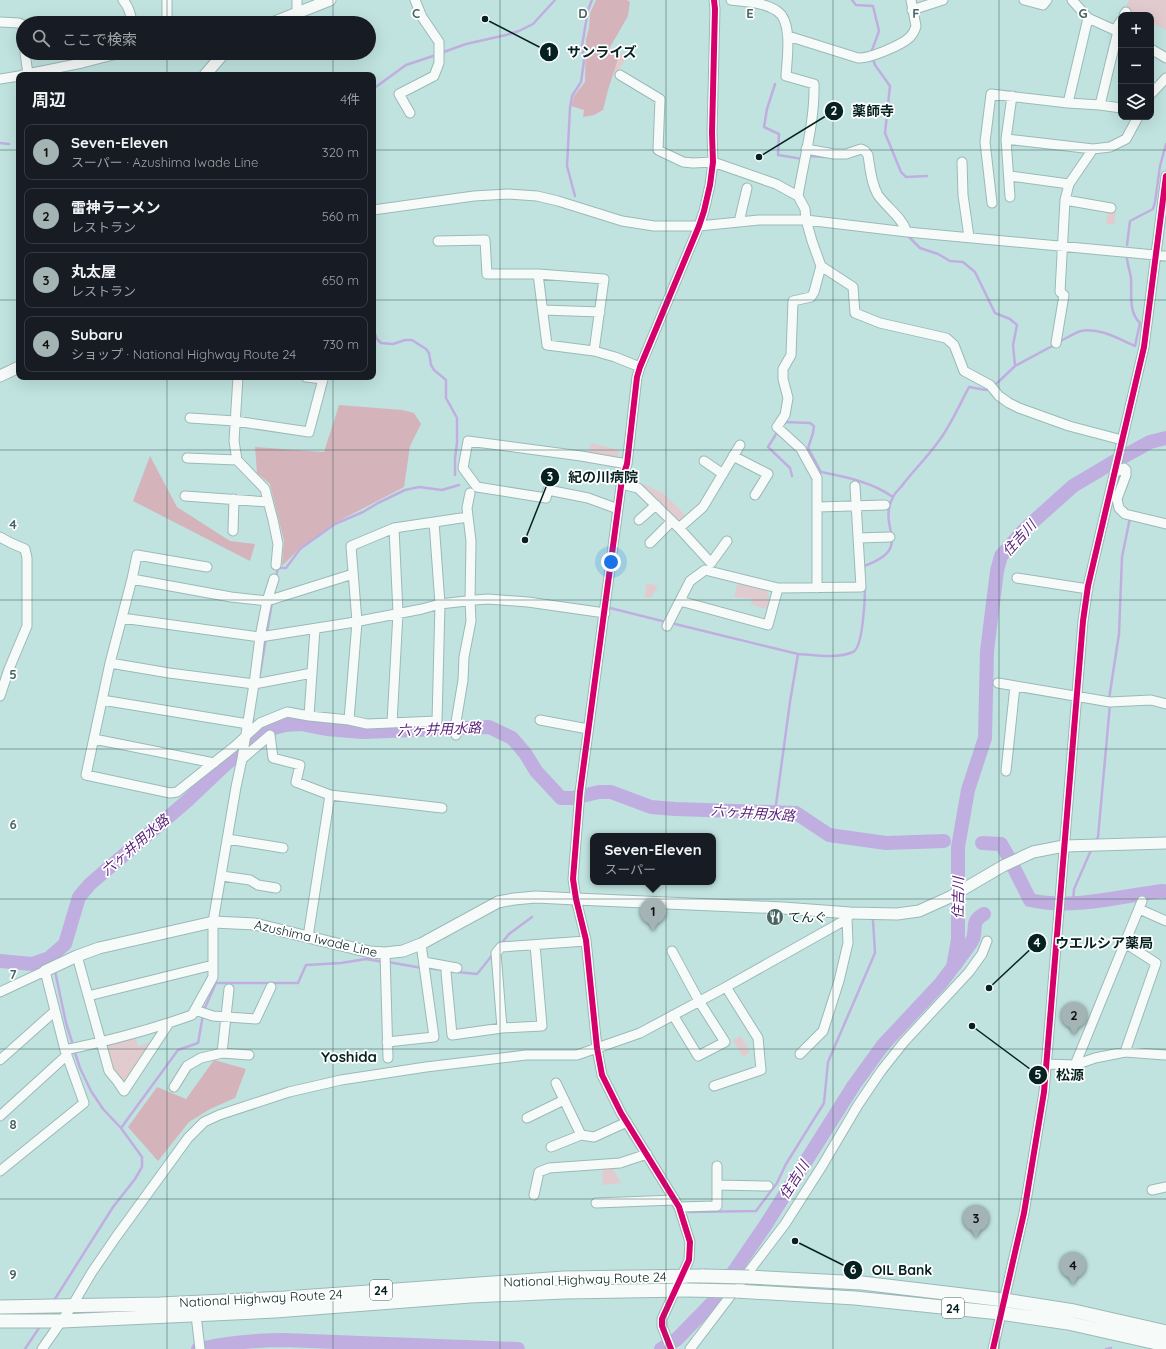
<!DOCTYPE html>
<html lang="ja">
<meta charset="utf-8">
<style>
:root{--surface:#171b24;--page:#242831;--text:#f1f3f6;--muted:#9ea1a6;--line:#363941;--accent:#a4b4b4}
body{margin:0;font-family:Quicksand,"Noto Sans JP",sans-serif;background:var(--page);color:var(--text)}
.controls{position:absolute;right:12px;top:12px;display:grid;overflow:hidden;border-radius:8px;box-shadow:0 4px 16px #0002}
.controls button{width:36px;height:36px;display:grid;place-items:center;padding:0;border:0;border-bottom:1px solid var(--line);background:var(--surface);color:var(--text);font:20px sans-serif}
.you{position:absolute;left:611px;top:562px;width:14px;height:14px;margin:-10px;border:3px solid #fff;border-radius:50%;background:#1a73e8;box-shadow:0 0 0 6px #1a73e833}
.badge{display:grid;place-items:center;width:26px;height:26px;border-radius:50%;background:var(--accent);color:#111;font-size:13px;font-weight:700}
.pin{position:absolute;translate:-50% -33px;filter:drop-shadow(0 1px 2px #0008)}
.pin::after{content:'';position:absolute;top:21px;width:14px;height:12px;background:inherit;clip-path:polygon(0 0,100% 0,50% 100%)}
.popup{position:absolute;left:590px;top:833px;width:126px;height:52px;box-sizing:border-box;display:grid;place-content:center;border-radius:8px;background:var(--surface);filter:drop-shadow(0 1px 3px #0005);font-size:13px;white-space:nowrap;color:var(--muted)}
.popup b{font-size:15px;color:var(--text)}
.popup::after{content:'';position:absolute;left:50%;top:100%;margin-left:-8px;border:8px solid transparent;border-top-color:var(--surface)}
.list{margin:0;padding:0;list-style:none}
h2{display:flex;justify-content:space-between;align-items:center;height:52px;margin:0;padding:0 16px;font-size:17px}
h2 small{font-size:13px;font-weight:400;color:var(--muted)}
.list li{display:grid;grid-template-columns:26px 1fr auto;gap:12px;align-items:center;box-sizing:border-box;height:56px;margin:0 8px 8px;padding:0 8px;border:1px solid var(--line);border-radius:8px}
.list b{display:block;font-size:15px;white-space:nowrap}
.list p{margin:0;font-size:13px;white-space:nowrap;color:var(--muted)}
.list em{font-size:13px;font-style:normal;color:var(--muted)}
.icon{flex:none;width:22px;height:22px;fill:none;stroke:currentColor;stroke-width:2;stroke-linecap:round;stroke-linejoin:round}
.map{position:relative;flex:none;width:1166px;height:1349px;overflow:hidden}
.search{position:absolute;background:var(--surface);box-shadow:0 4px 16px #0002;left:16px;top:16px;width:360px;height:44px;display:flex;align-items:center;gap:10px;box-sizing:border-box;padding:0 14px;border-radius:22px;color:var(--muted);font-size:15px}
.panel{position:absolute;background:var(--surface);box-shadow:0 4px 16px #0002;left:16px;top:72px;width:360px;height:308px;border-radius:8px}
.map>svg:first-child{display:block}
.green{fill:#e2cbcf}
.forest{fill:#d5b3ba}
.lines{fill:none;stroke-linecap:round;stroke-linejoin:round}
.stream{stroke:#c1aee1;stroke-width:2.5}
.river{stroke:#c1aee1;stroke-width:14}
.minor-casing{stroke:#9cb9b6;stroke-width:11}
.major-casing{stroke:#9cb9b6;stroke-width:13}
.highway-casing{stroke:#9cb9b6;stroke-width:15}
.minor{stroke:#f6fbfa;stroke-width:9}
.major{stroke:#f6fbfa;stroke-width:11}
.highway{stroke:#f6fbfa;stroke-width:13}
.highway-bridge-casing{stroke:#9cb9b6;stroke-width:15;stroke-linecap:butt}
.highway-bridge{stroke:#f6fbfa;stroke-width:13}
.cycleway-casing{stroke:#fff;stroke-width:8}
.cycleway{stroke:#d6006c;stroke-width:6}
.grid{fill:none;stroke:#476663;stroke-width:1;stroke-opacity:0.55}
.labels{text-anchor:middle;dominant-baseline:central;stroke-width:3.5;stroke-linejoin:round;paint-order:stroke}
.shield{fill:#fff;stroke:#516463;stroke-width:1}
.shield-label{font-size:12px;font-weight:bold;fill:#062220}
.poi-label{font-size:13px;fill:#062220;stroke:#fff;text-anchor:start}
.street-label{font-size:13px;fill:#062220;stroke:#fff}
.water-label{font-size:14px;font-style:italic;fill:#5b257b;stroke:#fff}
.quarter-label{font-size:15px;font-weight:bold;fill:#062220;stroke:#fff}
.grid-label{font-size:13px;text-anchor:middle;font-weight:bold;fill:#476663;stroke:#fff;stroke-width:3.5;stroke-linejoin:round;paint-order:stroke}
.leader{fill:none;stroke:#062220;stroke-width:1.5}
.callout-dot{fill:#062220;stroke:#fff;stroke-width:1.5}
.mark-label{font-size:12px;text-anchor:middle;font-weight:bold;fill:#fff}
.callout-label{font-size:14px;text-anchor:middle;font-weight:bold;fill:#062220;stroke:#fff;stroke-width:3.5;stroke-linejoin:round;paint-order:stroke}
</style>
<div class="map">
<svg width="1166" height="1349" viewBox="0 0 1166 1349">
<rect width="100%" height="100%" fill="#c0e3e0"/>
<path class="green" d="M 1129,0 L 1166,0 L 1166,30 L 1151,23 L 1151,15 L 1132,15 L 1123,11 Z
M 620,53 L 627,56 L 615,77 L 613,75 Z
M 1112,210 L 1116,211 L 1114,225 L 1106,223 L 1108,212 L 1111,213 Z
M 591,443 L 619,450 L 618,457 L 588,453 Z
M 634,480 L 663,493 L 686,516 L 677,521 Z
M 646,583 L 658,586 L 651,598 L 645,597 Z
M 737,584 L 766,590 L 770,599 L 766,609 L 751,604 L 752,599 L 734,597 Z
M 135,1036 L 138,1046 L 155,1041 L 125,1085 L 111,1069 L 105,1047 L 106,1043 Z
M 741,1036 L 750,1052 L 743,1057 L 733,1040 Z
M 612,1167 L 621,1183 L 603,1185 L 602,1168 Z"/>
<path class="forest" d="M 596,0 L 627,0 L 630,2 L 628,16 L 609,49 L 620,53 L 608,90 L 603,110 L 594,115 L 583,117 L 584,110 L 571,106 L 574,96 L 585,82 L 586,39 L 589,28 L 590,13 Z
M 339,405 L 402,410 L 414,413 L 421,424 L 410,446 L 404,487 L 335,523 L 299,549 L 282,566 L 284,541 L 270,484 L 257,473 L 255,447 L 324,452 Z
M 150,456 L 177,507 L 230,541 L 255,544 L 250,561 L 133,501 Z
M 214,1060 L 246,1069 L 235,1098 L 210,1109 L 189,1122 L 158,1161 L 128,1127 L 157,1087 L 186,1099 Z"/>
<g class="lines">
<path class="stream" d="M 852,0 L 856,5 L 873,6 L 879,31 L 871,53 L 875,65 L 890,86 L 885,133 L 901,172 L 906,177 L 927,176
M 441,53 L 466,44 L 506,35 L 519,31 L 533,24 L 555,0
M 775,84 L 767,109 L 764,127 L 779,134 L 778,155 L 803,159
M 373,89 L 406,65 L 436,55
M 0,143 L 9,144
M 808,156 L 825,157
M 575,196 L 567,166 L 570,108 L 572,96 L 581,82 L 584,61 L 582,46 L 588,10 L 592,0
M 908,236 L 920,248 L 938,254 L 950,261 L 963,262 L 975,272 L 995,313 L 1010,319 L 1017,325 L 1013,345 L 1015,366
M 1127,245 L 1130,221 L 1153,209 L 1155,202 L 1160,166 L 1166,144
M 373,329 L 377,339 L 381,343 L 393,344 L 405,340 L 412,340 L 426,349 L 429,353 L 431,365 L 434,370 L 446,380 L 446,398 L 457,418 L 457,443 L 455,458 L 455,475
M 1059,342 C 1065,339 1074,333 1081,331 C 1099,327 1119,339 1135,346 L 1140,323 C 1128,312 1132,293 1131,278 C 1130,272 1128,266 1127,259
M 783,424 L 784,422 L 810,423 L 814,426 L 813,433 L 808,448 L 821,472 C 846,477 872,482 893,497
M 778,431 L 768,447 L 790,468 L 792,476
M 864,568 L 864,566 C 916,547 876,529 893,497 C 895,492 901,488 904,483 C 916,468 930,454 941,438 C 952,422 960,404 969,387 L 986,390 L 992,388 L 1015,366 L 1054,345
M 276,577 L 278,568 L 286,568 L 300,549 L 335,524 L 363,512 L 378,503 L 405,490 L 419,487 L 442,490 L 459,485
M 610,608 L 666,622
M 671,623 L 798,654
M 260,674 L 272,602
M 1109,699 L 1119,634 L 1122,557 L 1130,518
M 253,721 L 253,716
M 775,812 L 790,702 L 798,654 C 815,655 837,659 853,652 C 863,648 865,598 865,587
M 1095,842 L 1098,837 L 1110,704
M 1163,891 L 1166,889
M 1073,904 L 1074,889 L 1092,848
M 501,944 L 509,934 L 532,917
M 51,957 L 53,964
M 388,962 L 422,968
M 427,968 L 444,970
M 55,971 L 66,1023 L 73,1045
M 457,972 L 477,974 L 494,953
M 204,1010 L 216,983 L 298,983 L 306,965 L 341,963 L 366,959 L 383,962
M 121,1128 L 178,1050 L 198,1043 L 203,1015
M 687,1210 L 689,1212 L 756,1211 L 777,1183 L 786,1164 L 824,1103 L 828,1062 L 875,953 L 873,920
M 53,1302 L 113,1207 L 135,1179 L 142,1167 L 142,1157 L 121,1128 L 103,1109 L 91,1091 L 80,1068 L 74,1050
M 25,1349 L 41,1325
M 1106,1349 L 1111,1348"/>
<path class="river" d="M 982,843 L 1001,844 L 1008,856
M 1014,868 L 1030,900 C 1071,910 1121,896 1163,891 L 1166,892
M 0,961 L 32,964 L 49,958 L 65,944 L 79,897 L 90,884 L 187,801 L 226,764 L 267,730 L 285,725 L 301,724 L 326,729 L 363,732 L 489,727 L 512,738 L 525,753 L 536,771 L 561,798 L 573,798 L 599,792 L 611,792 L 651,807 L 675,809 L 796,813 L 829,835 L 886,843 L 944,841
M 955,965 C 960,957 967,949 972,941 C 978,930 969,922 984,914
M 198,1349 C 227,1343 254,1340 284,1340 L 518,1349
M 661,1349 L 676,1340 L 713,1302 L 765,1226 L 854,1085 L 883,1045 L 941,983 L 953,967 L 958,939 L 958,847 L 968,790 L 985,738 L 987,651 L 997,571 L 1001,556 L 1025,529 L 1073,486 L 1110,464 L 1150,442 L 1166,438"/>
<g class="minor-casing">
<path id="minor" d="M 123,0 C 129,7 131,14 132,23
M 731,0 C 746,2 764,2 777,11 C 793,21 787,59 786,76 L 814,84 C 815,121 804,159 798,196
M 1024,0 L 1043,5 L 1047,0
M 1072,0 L 1088,18
M 912,10 L 943,0
M 297,12 L 297,0
M 1124,15 L 1126,12
M 0,22 L 19,23 L 23,25
M 167,23 L 167,0
M 1115,30 L 1121,21
M 788,36 L 858,58 C 869,59 902,45 910,37 C 913,34 915,30 916,26 L 911,0
M 1151,49 L 1166,58
M 25,53 L 28,74
M 22,75 L 82,63 L 121,53
M 620,75 L 660,99 L 658,150 L 683,162 L 693,163 L 713,162 L 776,184 L 798,196 L 805,209 L 806,220 L 812,241 L 821,266 L 853,287 L 855,313 L 880,323 L 946,338 L 954,345 L 964,371 L 990,385 L 999,396 L 1009,403 L 1019,408 L 1069,426 L 1122,440
M 0,79 L 19,76
M 1151,94 L 1166,78
M 1068,103 L 1088,18 L 1121,33
M 1100,105 L 1118,31
M 410,113 L 399,94 L 434,76 L 439,63 L 439,42 L 422,17 L 415,0
M 1006,139 L 1093,149
M 806,149 L 834,154 L 846,154 L 861,149 L 865,151 L 868,155 C 870,168 871,183 878,195 C 887,208 901,216 907,232
M 962,162 L 963,195 L 969,237
M 1010,176 L 1069,184
M 1010,197 L 1006,139 L 1012,96
M 1065,200 L 1111,208
M 992,203 L 985,142 L 991,94 L 1068,103 L 1100,105 L 1121,108
M 373,210 L 474,196 L 508,194 L 537,196 L 558,201 L 622,221 L 654,226 L 699,226 L 759,220 L 806,220 L 907,232 L 1166,256
M 739,222 L 747,188
M 438,241 L 485,240 L 487,274 L 538,274 L 604,279 L 594,351 L 547,345 L 538,274
M 543,310 L 600,312
M 1056,343 L 1064,295 L 1060,292 L 1065,200 L 1069,184 L 1093,149 L 1110,147 L 1126,139 L 1138,117
M 594,351 L 615,357 L 640,367
M 238,377 L 234,441 L 237,460 L 265,489 L 273,520 L 278,544 L 276,565
M 190,418 L 235,421 L 309,432 L 323,379 L 306,377
M 733,456 L 768,474 L 755,495
M 187,458 L 237,460
M 704,461 L 723,474
M 1114,473 L 1124,468 L 1126,470 L 1126,475 L 1117,499 L 1119,508 L 1125,514 L 1166,524
M 621,484 L 638,488 L 679,528 L 711,563 L 727,541
M 185,496 L 268,502
M 817,507 L 885,505
M 618,509 L 588,498 L 548,490 L 546,498 L 477,487 L 463,468 L 468,441 L 581,456 L 627,464
M 639,520 L 656,505
M 679,528 L 703,507 L 740,445
M 233,531 L 234,499
M 0,537 L 11,543 L 25,549 L 27,558 L 27,626 L 9,669 L 0,696
M 858,538 L 890,537
M 650,543 L 672,521
M 353,574 L 267,601 L 231,597 L 132,579 L 110,663 L 86,775 L 170,793 L 177,792 L 235,746 L 260,723 L 287,712 L 309,716 L 349,720 L 367,724 L 437,721 L 440,604 L 434,522
M 1017,578 L 1088,589
M 132,579 L 137,555 L 207,567
M 817,588 L 817,478 L 801,449 L 777,427 L 785,415 L 788,398 L 783,379 L 783,369 L 791,355 L 793,301 L 811,297 L 814,292 L 821,266
M 680,601 L 768,625 L 778,588
M 122,618 L 260,637 L 349,623 L 422,609 L 440,604 L 475,600 L 488,599 L 528,602 L 605,613
M 667,626 L 690,581 L 705,570 L 778,588 L 861,587 L 855,486
M 110,663 L 169,673 L 254,684 L 312,673
M 998,683 L 1110,702 L 1151,700 L 1166,704
M 102,700 L 248,724
M 309,716 L 315,629
M 349,720 L 357,622 L 351,546 L 394,528
M 540,720 L 588,729
M 392,723 L 398,613 L 394,528 L 468,517
M 456,735 L 456,722 L 463,680 L 464,657 L 471,621 L 470,600 L 471,541 L 467,508 L 470,493
M 94,739 L 214,763
M 242,759 L 270,735 L 273,758 L 300,765 L 296,782 L 330,795 L 442,808
M 1006,771 L 1015,686
M 228,839 L 283,848
M 222,876 L 250,880 L 258,885 L 276,888
M 1139,909 L 1166,921
M 308,937 L 330,795
M 1125,943 L 1156,963 L 1125,1052
M 672,951 L 699,1001 L 725,1042 L 698,1056 L 673,1015
M 385,953 L 388,1058
M 77,956 L 109,1071 L 118,1082 L 124,1091 L 169,1023
M 424,962 L 457,968
M 446,972 L 452,1035 L 502,1028 L 542,1026 L 535,945
M 0,992 L 45,971 L 65,1050 L 84,1103 L 0,1171
M 88,996 L 213,965
M 195,1010 L 213,1016 L 256,1019 L 271,987
M 502,1028 L 496,953 L 501,947 L 586,941
M 387,1042 L 434,1037 L 421,944
M 65,1050 C 108,1041 150,1030 192,1015 L 213,977 L 213,922 L 236,787 L 242,759 L 254,684 L 260,637 L 267,601 L 274,579
M 222,1053 L 249,1055
M 800,1054 L 823,1031 L 839,981 L 848,943 L 847,919
M 0,1060 L 55,1011
M 1046,1064 L 1075,1065 L 1095,1058 L 1125,1052 L 1165,1055
M 1075,1065 L 1142,901
M 556,1083 L 581,1135 L 594,1137 L 627,1122
M 714,1086 L 761,1070 L 758,1038 L 726,987
M 174,1087 L 187,1066 L 201,1058 L 222,1053 L 229,989
M 0,1116 L 67,1055
M 527,1118 L 564,1100
M 551,1147 L 581,1135
M 717,1185 L 768,1186
M 1152,1190 L 1166,1187
M 534,1195 L 539,1172 L 549,1168 L 620,1163 L 647,1154
M 596,1203 L 675,1200
M 679,1207 L 717,1206 L 717,1166
M 196,1315 L 200,1349
M 42,1349 L 72,1306 L 92,1272 L 116,1237 L 188,1138 L 204,1122 L 219,1115 L 289,1092 L 341,1080 L 426,1067 L 526,1055 L 577,1055 L 640,1033 L 726,987 L 847,919 L 850,913
M 671,1349 L 662,1326 L 662,1319 L 689,1260 L 690,1242 L 679,1207 L 621,1113 L 602,1075 L 597,1048 L 586,940 L 576,899 L 573,879 L 580,792 L 622,479 L 627,464 L 637,377 L 640,367 L 699,226 L 704,211 L 710,185 L 713,162 L 712,133 L 715,9 L 714,0
M 690,1349 L 785,1224 L 822,1166 L 858,1105 L 881,1071 L 904,1042 L 969,972 L 982,954 L 987,941
M 993,1349 L 1024,1213 L 1044,1092 L 1083,621 L 1088,586 L 1144,347 L 1166,176"/>
</g>
<g class="major-casing">
<path id="major" d="M 272,23 L 330,0
M 205,75 L 224,53
M 0,376 L 19,367
M 45,971 L 77,956 L 99,948 L 213,922 L 255,924 L 370,952 L 385,953 L 403,951 L 421,944 L 498,902 L 514,899 L 536,897 L 576,899 L 783,908 L 850,913 L 897,914 L 919,911 L 950,897 L 1003,866 L 1033,852 L 1064,846 L 1166,843"/>
</g>
<g class="highway-casing">
<path id="highway" d="M 749,1277 L 862,1283 L 1004,1300 L 1074,1311 L 1166,1332
M 736,1291 L 855,1298 L 1000,1313 L 1068,1323 L 1166,1345
M 0,1307 L 160,1304 L 285,1298 L 564,1278 L 704,1276
M 0,1321 L 62,1321 L 275,1311 L 470,1296 L 564,1292 L 687,1290"/>
</g>
<use href="#minor" class="minor"/>
<use href="#major" class="major"/>
<use href="#highway" class="highway"/>
<g class="highway-bridge-casing">
<path id="highway-bridge" d="M 704,1276 L 749,1277
M 687,1290 L 736,1291"/>
</g>
<use href="#highway-bridge" class="highway-bridge"/>
<g class="cycleway-casing">
<path id="cycleway" d="M 671,1349 L 662,1326 L 662,1319 L 689,1260 L 690,1242 L 679,1207 L 621,1113 L 602,1075 L 597,1048 L 586,940 L 576,899 L 573,879 L 580,792 L 622,479 L 627,464 L 637,377 L 640,367 L 699,226 L 704,211 L 710,185 L 713,162 L 712,133 L 715,9 L 714,0
M 993,1349 L 1024,1213 L 1044,1092 L 1083,621 L 1088,586 L 1144,347 L 1166,176"/>
</g>
<use href="#cycleway" class="cycleway"/>
</g>
<path class="grid" d="M 167,0 L 167,23M 333,0 L 333,23M 500,0 L 500,1349M 666,0 L 666,1349M 833,0 L 833,1349M 999,0 L 999,1349M 167,53 L 167,75M 333,53 L 333,75M 0,150 L 19,150M 373,150 L 1166,150M 0,300 L 19,300M 373,300 L 1166,300M 167,377 L 167,1349M 333,377 L 333,1349M 0,450 L 1166,450M 0,600 L 1166,600M 0,749 L 1166,749M 0,899 L 1166,899M 0,1049 L 1166,1049M 0,1199 L 1166,1199"/>
<defs>
<g id="restaurant-disc" transform="scale(0.9)"><circle r="9.5" fill="#476663" stroke="#fff"/><path d="M-5-6h1v4h1v-4h1v4h1v-4h1v5L-1.5 .5V6h-2V.5L-5-1ZM5-6V6H3V1.5H1.5Q1.5-4 5-6Z" fill="#fff"/></g>
</defs>
<g fill-rule="evenodd">
<use href="#restaurant-disc" x="775" y="917"/>
</g>
<g class="labels">
<g class="shield">
<rect x="370" y="1280" width="22" height="20" rx="3"/>
<rect x="942" y="1298" width="22" height="20" rx="3"/>
</g>
<g class="shield-label">
<text x="381" y="1290">24</text>
<text x="953" y="1308">24</text>
</g>
<g class="poi-label">
<text x="788" y="917">てんぐ</text>
</g>
<g class="street-label">
<text transform="translate(316 938) rotate(13)">Azushima Iwade Line</text>
<text transform="translate(585 1279) rotate(-2)">National Highway Route 24</text>
<text transform="translate(261 1298) rotate(-3)">National Highway Route 24</text>
</g>
<g class="water-label">
<text transform="translate(1019 538) rotate(-48)">住吉川</text>
<text transform="translate(439 729) rotate(-2)">六ヶ井用水路</text>
<text transform="translate(753 813) rotate(4)">六ヶ井用水路</text>
<text transform="translate(135 845) rotate(-41)">六ヶ井用水路</text>
<text transform="translate(958 898) rotate(-89)">住吉川</text>
<text transform="translate(794 1180) rotate(-58)">住吉川</text>
</g>
<g class="quarter-label">
<text x="349" y="1056">Yoshida</text>
</g>
</g>
<g class="grid-label">
<text x="416" y="18">C</text>
<text x="583" y="18">D</text>
<text x="750" y="18">E</text>
<text x="916" y="18">F</text>
<text x="1083" y="18">G</text>
<text x="13" y="529">4</text>
<text x="13" y="679">5</text>
<text x="13" y="829">6</text>
<text x="13" y="979">7</text>
<text x="13" y="1129">8</text>
<text x="13" y="1279">9</text>
</g>
<path class="leader" d="M485 19L549 52M759 157L834 111M525 540L550 477M989 988L1037 943M972 1026L1038 1075M795 1241L853 1270"/>
<g class="callout-dot">
<circle cx="485" cy="19" r="4"/>
<circle cx="759" cy="157" r="4"/>
<circle cx="525" cy="540" r="4"/>
<circle cx="989" cy="988" r="4"/>
<circle cx="972" cy="1026" r="4"/>
<circle cx="795" cy="1241" r="4"/>
<circle cx="549" cy="52" r="10"/>
<circle cx="834" cy="111" r="10"/>
<circle cx="550" cy="477" r="10"/>
<circle cx="1037" cy="943" r="10"/>
<circle cx="1038" cy="1075" r="10"/>
<circle cx="853" cy="1270" r="10"/>
</g>
<g class="mark-label">
<text x="549" y="56">1</text>
<text x="834" y="115">2</text>
<text x="550" y="481">3</text>
<text x="1037" y="947">4</text>
<text x="1038" y="1079">5</text>
<text x="853" y="1274">6</text>
</g>
<g class="callout-label">
<text x="602" y="57">サンライズ</text>
<text x="873" y="116">薬師寺</text>
<text x="603" y="482">紀の川病院</text>
<text x="1104" y="948">ウエルシア薬局</text>
<text x="1070" y="1080">松源</text>
<text x="902" y="1275">OIL Bank</text>
</g>
</svg>
<div class="controls">
<button>+</button>
<button>−</button>
<button><svg class="icon" aria-label="layers" viewBox="0 0 24 24"><path d="M12 4l9 5-9 5-9-5zM3 14l9 5 9-5"/></svg></button>
</div>
<div class="you"></div>
<div class="pin badge" style="left:653px;top:931px">1</div>
<div class="popup"><b>Seven-Eleven</b>スーパー</div>
<div class="pin badge" style="left:1074px;top:1035px">2</div>
<div class="pin badge" style="left:976px;top:1238px">3</div>
<div class="pin badge" style="left:1073px;top:1285px">4</div>
<div class="search"><svg class="icon" aria-label="search" viewBox="0 0 24 24"><circle cx="10" cy="10" r="6"/><path d="M15 15l6 6"/></svg>ここで検索</div>
<section class="panel">
<h2>周辺<small>4件</small></h2>
<ul class="list">
<li><span class="badge">1</span><div><b>Seven-Eleven</b><p>スーパー · Azushima Iwade Line</p></div><em>320 m</em></li>
<li><span class="badge">2</span><div><b>雷神ラーメン</b><p>レストラン</p></div><em>560 m</em></li>
<li><span class="badge">3</span><div><b>丸太屋</b><p>レストラン</p></div><em>650 m</em></li>
<li><span class="badge">4</span><div><b>Subaru</b><p>ショップ · National Highway Route 24</p></div><em>730 m</em></li>
</ul>
</section>
</div>
